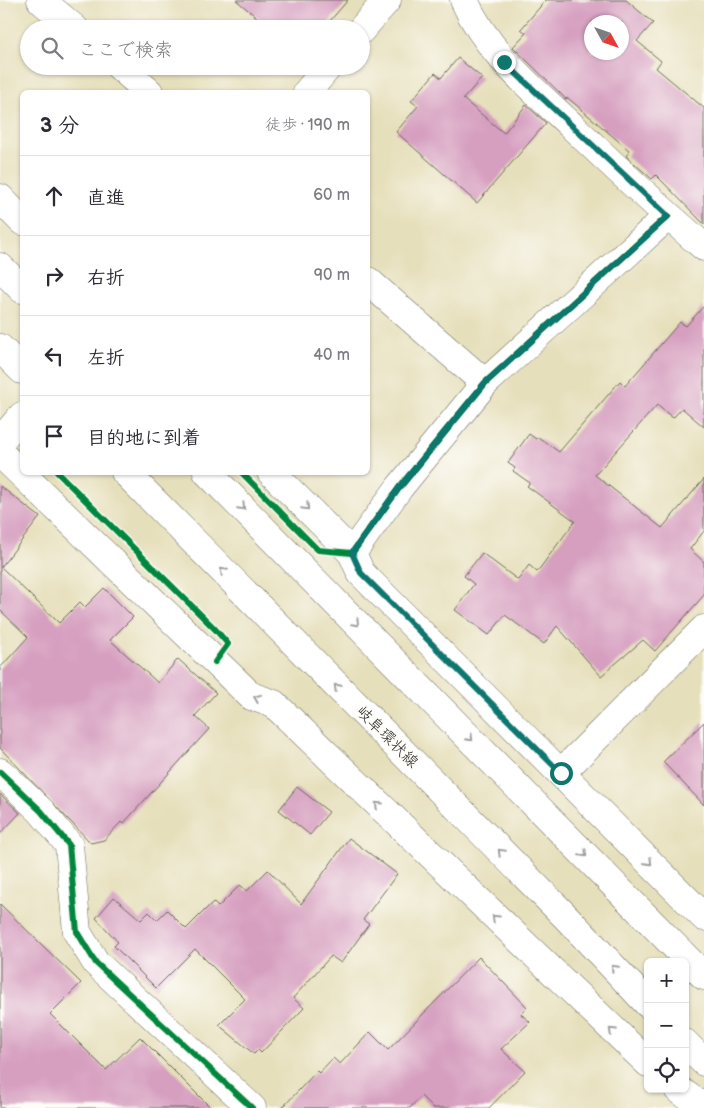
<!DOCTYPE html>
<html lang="ja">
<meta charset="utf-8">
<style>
:root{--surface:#fff;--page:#f7f7f7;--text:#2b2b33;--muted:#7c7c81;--line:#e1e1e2}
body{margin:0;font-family:"Balsamiq Sans","Klee One",sans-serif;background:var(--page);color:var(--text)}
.controls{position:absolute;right:15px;bottom:15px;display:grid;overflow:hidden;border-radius:8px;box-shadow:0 1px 4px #0004}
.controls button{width:45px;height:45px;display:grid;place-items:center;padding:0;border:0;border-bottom:1px solid var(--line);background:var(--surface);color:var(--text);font:25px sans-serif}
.compass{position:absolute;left:584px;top:15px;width:45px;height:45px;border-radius:50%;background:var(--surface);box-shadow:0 1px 4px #0004;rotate:130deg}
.stop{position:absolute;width:15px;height:15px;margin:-11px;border:4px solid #0f766e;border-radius:50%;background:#fff}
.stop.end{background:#0f766e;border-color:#fff;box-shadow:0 1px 5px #0008}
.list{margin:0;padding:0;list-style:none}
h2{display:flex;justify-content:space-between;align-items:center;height:65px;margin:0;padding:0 20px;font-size:21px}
h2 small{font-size:16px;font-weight:400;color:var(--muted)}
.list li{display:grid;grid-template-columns:32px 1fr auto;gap:15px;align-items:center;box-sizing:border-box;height:80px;padding:0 20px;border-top:1px solid var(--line)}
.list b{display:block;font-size:19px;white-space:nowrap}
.list em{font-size:16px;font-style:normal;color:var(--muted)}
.icon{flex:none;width:28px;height:28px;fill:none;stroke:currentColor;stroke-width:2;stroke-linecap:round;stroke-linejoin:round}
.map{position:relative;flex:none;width:704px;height:1108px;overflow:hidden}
.search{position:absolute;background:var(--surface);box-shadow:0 1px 4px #0004;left:20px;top:20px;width:350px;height:55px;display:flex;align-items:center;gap:12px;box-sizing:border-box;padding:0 18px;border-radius:28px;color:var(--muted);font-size:19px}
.panel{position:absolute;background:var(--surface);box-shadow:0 1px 4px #0004;left:20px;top:90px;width:350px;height:385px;border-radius:8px}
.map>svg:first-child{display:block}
.building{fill:#d69ebf;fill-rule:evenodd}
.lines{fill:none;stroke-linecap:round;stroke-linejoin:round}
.minor-casing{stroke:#6c6a5d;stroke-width:29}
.major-casing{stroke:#6c6a5d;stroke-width:29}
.minor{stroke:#fff;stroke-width:28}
.major{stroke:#fff;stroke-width:28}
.cycleway-casing{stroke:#fdfcf7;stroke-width:9}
.cycleway{stroke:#00873e;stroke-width:6}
.oneway{stroke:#a0a0a0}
.route{stroke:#0f766e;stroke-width:6}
.labels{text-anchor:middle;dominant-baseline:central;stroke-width:4;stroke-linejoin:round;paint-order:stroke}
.street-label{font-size:16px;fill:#2b2b2b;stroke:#fdfcf7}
</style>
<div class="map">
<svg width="704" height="1108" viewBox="0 0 704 1108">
<rect width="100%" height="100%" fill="#fdfcf7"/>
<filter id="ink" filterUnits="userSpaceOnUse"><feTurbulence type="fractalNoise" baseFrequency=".02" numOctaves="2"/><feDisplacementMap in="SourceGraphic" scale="10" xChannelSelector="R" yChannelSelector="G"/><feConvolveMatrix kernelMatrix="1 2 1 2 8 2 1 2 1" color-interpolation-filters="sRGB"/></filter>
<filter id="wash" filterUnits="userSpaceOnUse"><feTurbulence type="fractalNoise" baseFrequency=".0096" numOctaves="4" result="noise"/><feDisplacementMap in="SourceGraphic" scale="20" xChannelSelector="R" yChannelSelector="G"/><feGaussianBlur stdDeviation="1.12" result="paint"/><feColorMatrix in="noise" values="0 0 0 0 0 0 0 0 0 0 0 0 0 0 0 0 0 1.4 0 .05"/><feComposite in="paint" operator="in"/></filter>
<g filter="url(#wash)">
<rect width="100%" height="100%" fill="#e6dfbb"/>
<g id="blocks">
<path class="building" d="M 236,0 L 348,0 L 323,29 L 271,29 Z
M 546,0 L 626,0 L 653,23 L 637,41 L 661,61 L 656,68 L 704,108 L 704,224 L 656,175 L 652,179 L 626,156 L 630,151 L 568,98 L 566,99 L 513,47 L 526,33 L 521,29 ZM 592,22 L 622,22 L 622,52 L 592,52 Z
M 458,58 L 482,78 L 463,99 L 504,133 L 526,105 L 546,123 L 477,203 L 396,132 L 418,106 L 411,101 L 435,73 L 441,78 Z
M 704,306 L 704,427 L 682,408 L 673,418 L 657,405 L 595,475 L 662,528 L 704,479 L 704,531 L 690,549 L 704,562 L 704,595 L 655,651 L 643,640 L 601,676 L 557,626 L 544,644 L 505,615 L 489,635 L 455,610 L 474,584 L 464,576 L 482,553 L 518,580 L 529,565 L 537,572 L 575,521 L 527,486 L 530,483 L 513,471 L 515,468 L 508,463 L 529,434 L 536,439 L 538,437 L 559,452 L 620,381 L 625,386 L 680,322 L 686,326 Z
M 0,486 L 40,517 L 1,567 L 59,623 L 80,602 L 85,607 L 104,588 L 133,617 L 110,640 L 158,683 L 178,659 L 216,693 L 195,716 L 209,729 L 123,824 L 121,822 L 104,840 L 91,843 L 0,748 L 0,668 L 28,637 L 0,610 Z
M 704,722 L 704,805 L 663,762 Z
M 297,787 L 329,812 L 310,835 L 279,810 Z
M 0,794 L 20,813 L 0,834 Z
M 349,838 L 397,874 L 363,920 L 369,924 L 341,963 L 331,956 L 293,998 L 304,1008 L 261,1053 L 258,1050 L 254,1054 L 219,1025 L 245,999 L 195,949 L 156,988 L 114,946 L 118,942 L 96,918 L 114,897 L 141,920 L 149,912 L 157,920 L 167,910 L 186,929 L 213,902 L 218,907 L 240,885 L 247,891 L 268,870 L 301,904 Z
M 0,904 L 81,983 L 50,1014 L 106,1070 L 140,1037 L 211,1108 L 0,1108 Z
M 479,957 L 527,1007 L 521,1014 L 530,1022 L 501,1049 L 525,1071 L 489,1108 L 433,1108 L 421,1096 L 410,1108 L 282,1108 L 317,1071 L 319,1073 L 333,1058 L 340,1064 L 370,1032 L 388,1050 Z"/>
</g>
</g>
<g filter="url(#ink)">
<use href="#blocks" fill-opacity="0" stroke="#6c6a5d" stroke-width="1"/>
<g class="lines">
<g class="minor-casing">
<path id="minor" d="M 41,0 L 75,29
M 464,0 C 487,53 534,90 575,129 C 617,169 660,209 704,247
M 361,30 L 387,0
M 119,66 L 149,92
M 307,92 L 329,66
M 368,281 L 485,383
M 0,441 L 22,416
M 352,553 L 399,488 L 485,383 L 668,216
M 0,772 L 41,811 L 69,845 L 77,932 L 96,963 L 252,1108
M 561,773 L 704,629"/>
</g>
<g class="major-casing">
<path id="major" d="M 0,198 L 22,221
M 0,267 L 22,289
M 0,348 L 22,370
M 0,453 L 251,696 L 274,704 L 648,1063
M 125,472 L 569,920 L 648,1004
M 207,472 L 704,976
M 271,472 L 352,553 L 361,573 L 704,917
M 685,1043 L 704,1062
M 678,1089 L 704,1108"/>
</g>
<use href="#minor" class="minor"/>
<use href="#major" class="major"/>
<g class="cycleway-casing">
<path id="cycleway" d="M 57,472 L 215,629 L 228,644 L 215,662
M 241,472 L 318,550 L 352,553 L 399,488 L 485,383 L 668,216
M 0,772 L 41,811 L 69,845 L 77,932 L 96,963 L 252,1108"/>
</g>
<use href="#cycleway" class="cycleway"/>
</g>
<defs><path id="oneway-chevron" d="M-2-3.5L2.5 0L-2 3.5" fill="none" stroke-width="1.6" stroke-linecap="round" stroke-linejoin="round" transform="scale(1.25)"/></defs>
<g class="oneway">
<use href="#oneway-chevron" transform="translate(242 507) rotate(45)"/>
<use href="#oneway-chevron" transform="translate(306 507) rotate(45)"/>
<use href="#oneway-chevron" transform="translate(223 571) rotate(-135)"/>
<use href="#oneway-chevron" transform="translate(356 623) rotate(45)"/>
<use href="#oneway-chevron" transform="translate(337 687) rotate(-135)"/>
<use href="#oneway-chevron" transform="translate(257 698) rotate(-158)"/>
<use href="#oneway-chevron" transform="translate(470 738) rotate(45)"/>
<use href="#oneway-chevron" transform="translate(378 805) rotate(-136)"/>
<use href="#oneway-chevron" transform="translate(501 852) rotate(-135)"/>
<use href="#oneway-chevron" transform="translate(584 854) rotate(45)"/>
<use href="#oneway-chevron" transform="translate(649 862) rotate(45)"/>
<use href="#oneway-chevron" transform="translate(495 918) rotate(-136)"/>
<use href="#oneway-chevron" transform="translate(614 968) rotate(-133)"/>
<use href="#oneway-chevron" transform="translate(612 1031) rotate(-136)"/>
</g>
</g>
<g class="lines" filter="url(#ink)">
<path class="route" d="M 504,62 L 668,216 L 485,383 L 399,488 L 352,553 L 361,573 L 561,773"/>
</g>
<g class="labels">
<g class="street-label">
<text transform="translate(387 737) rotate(45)">岐阜環状線</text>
</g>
</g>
</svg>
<div class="controls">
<button>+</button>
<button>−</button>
<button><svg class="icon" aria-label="locate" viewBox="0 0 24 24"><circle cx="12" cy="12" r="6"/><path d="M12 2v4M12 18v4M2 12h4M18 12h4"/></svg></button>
</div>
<svg class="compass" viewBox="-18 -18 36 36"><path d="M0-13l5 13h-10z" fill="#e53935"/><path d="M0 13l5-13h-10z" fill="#7c7c81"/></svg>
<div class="stop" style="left:561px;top:773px"></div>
<div class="stop end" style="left:504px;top:62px"></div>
<div class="search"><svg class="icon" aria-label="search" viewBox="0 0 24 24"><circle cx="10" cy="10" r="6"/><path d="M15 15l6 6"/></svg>ここで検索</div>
<section class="panel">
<h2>3 分<small>徒歩 · 190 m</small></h2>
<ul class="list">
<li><svg class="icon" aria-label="ahead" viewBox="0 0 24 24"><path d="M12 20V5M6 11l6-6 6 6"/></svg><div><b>直進</b></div><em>60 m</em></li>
<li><svg class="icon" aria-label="right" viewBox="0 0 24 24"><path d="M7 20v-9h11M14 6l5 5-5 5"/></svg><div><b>右折</b></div><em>90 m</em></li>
<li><svg class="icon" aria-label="left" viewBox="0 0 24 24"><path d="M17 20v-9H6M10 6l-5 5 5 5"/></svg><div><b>左折</b></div><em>40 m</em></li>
<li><svg class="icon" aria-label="arrive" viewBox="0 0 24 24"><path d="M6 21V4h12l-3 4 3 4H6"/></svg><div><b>目的地に到着</b></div></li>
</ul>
</section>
</div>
